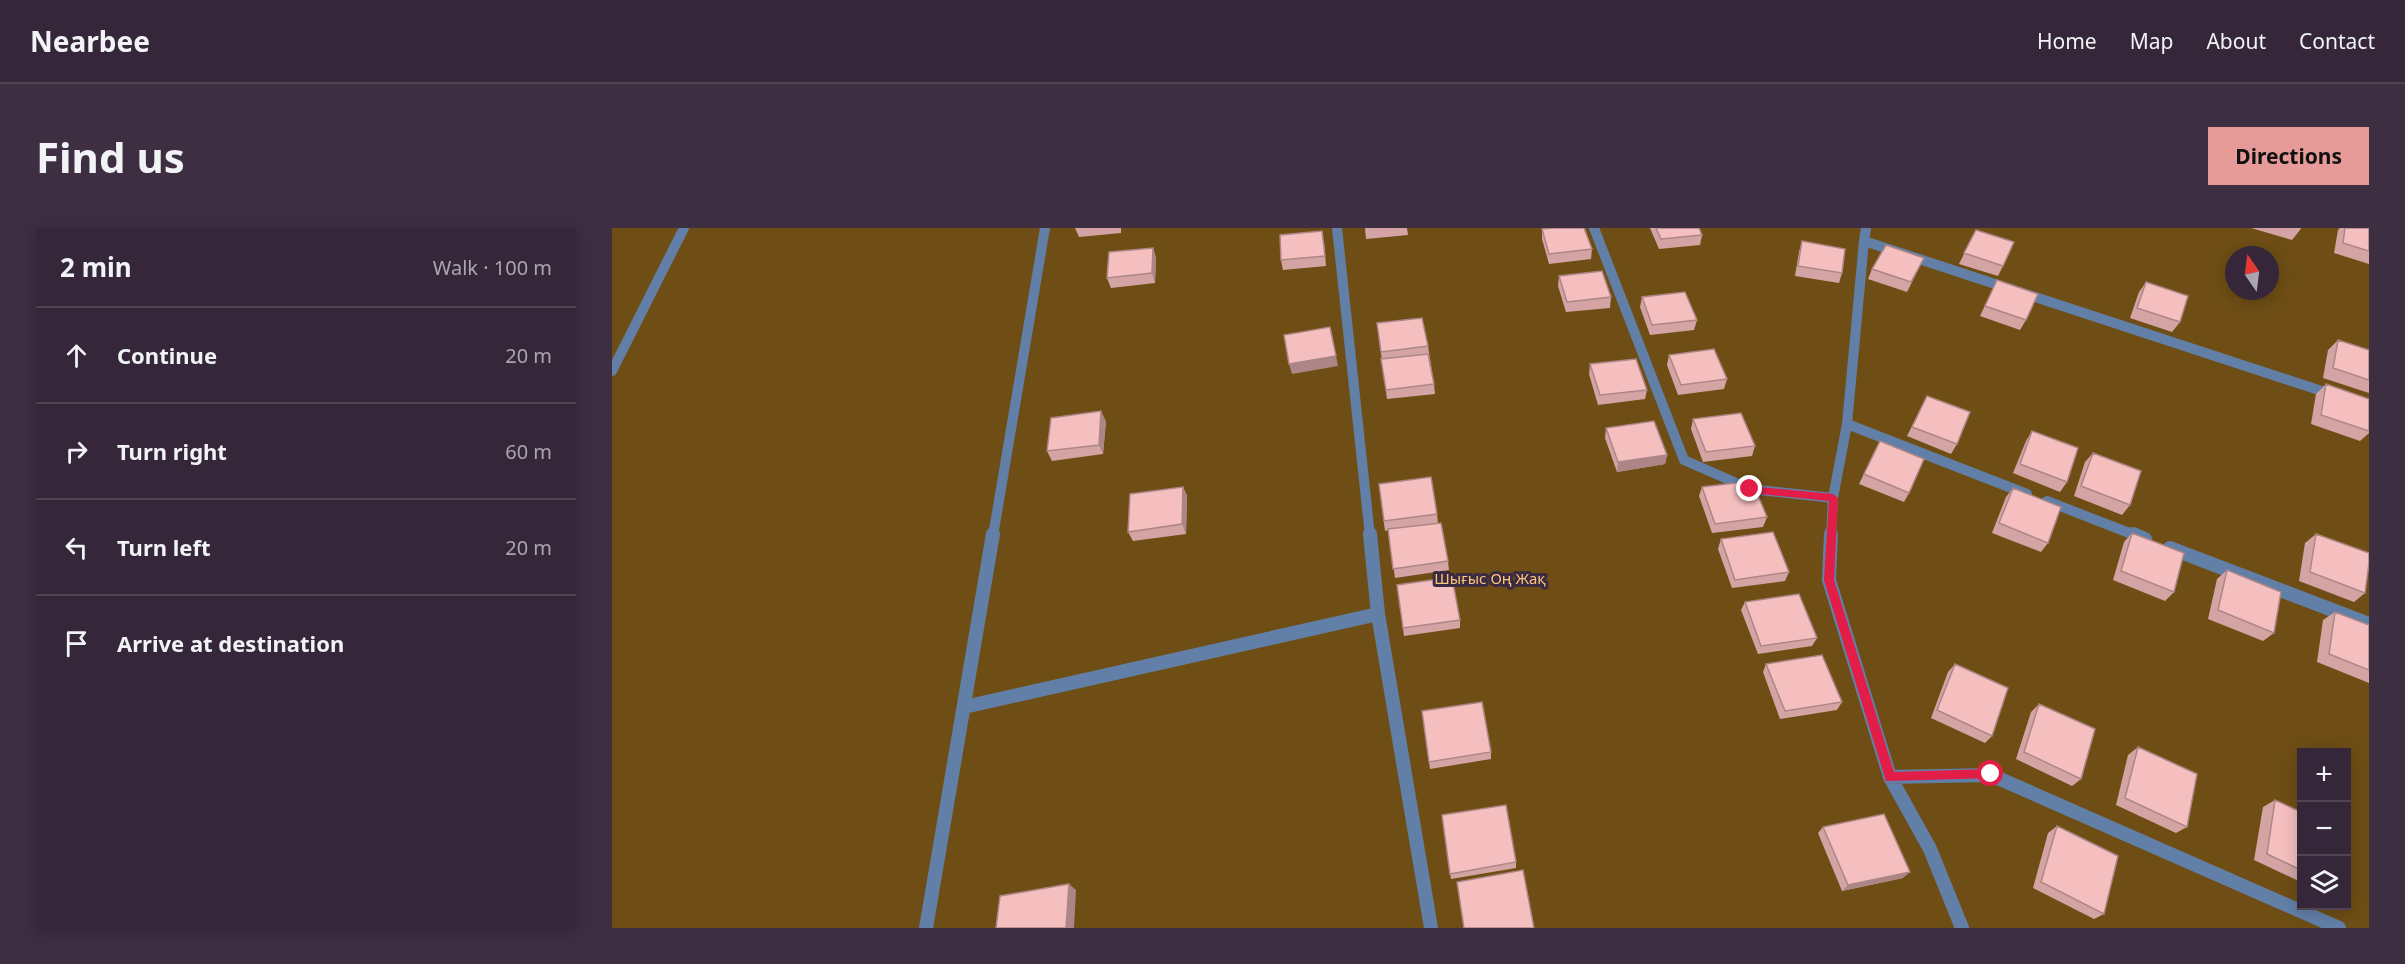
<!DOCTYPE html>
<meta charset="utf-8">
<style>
:root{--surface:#35263a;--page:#3d2e42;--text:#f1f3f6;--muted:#aaa5af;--line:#4f4354;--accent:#e69b98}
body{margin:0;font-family:"Noto Sans",sans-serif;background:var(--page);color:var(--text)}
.controls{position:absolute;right:18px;bottom:18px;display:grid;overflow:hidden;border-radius:0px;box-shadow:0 3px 15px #0003}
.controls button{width:54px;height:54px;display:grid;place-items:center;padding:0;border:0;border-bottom:2px solid var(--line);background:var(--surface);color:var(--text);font:30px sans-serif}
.compass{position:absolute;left:1613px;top:18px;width:54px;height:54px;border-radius:50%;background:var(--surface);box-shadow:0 3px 15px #0003;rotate:346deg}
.stop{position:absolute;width:18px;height:18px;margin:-14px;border:4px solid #e11d48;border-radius:50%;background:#fff}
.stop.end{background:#e11d48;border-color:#fff;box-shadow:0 2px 6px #0008}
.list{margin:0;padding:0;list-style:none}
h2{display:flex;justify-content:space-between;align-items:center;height:78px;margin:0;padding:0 24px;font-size:26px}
h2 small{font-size:20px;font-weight:400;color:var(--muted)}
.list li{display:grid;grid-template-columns:39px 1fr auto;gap:18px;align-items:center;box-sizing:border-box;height:96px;padding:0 24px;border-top:2px solid var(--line)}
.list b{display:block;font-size:22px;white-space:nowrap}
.list em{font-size:20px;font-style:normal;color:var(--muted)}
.icon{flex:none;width:33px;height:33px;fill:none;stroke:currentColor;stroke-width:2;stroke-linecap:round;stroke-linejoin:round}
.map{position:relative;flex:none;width:1757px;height:700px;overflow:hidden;border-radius:0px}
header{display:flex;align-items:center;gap:36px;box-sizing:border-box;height:84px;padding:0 30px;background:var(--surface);border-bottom:2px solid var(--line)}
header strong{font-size:28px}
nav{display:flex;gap:33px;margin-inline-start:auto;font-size:21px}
.intro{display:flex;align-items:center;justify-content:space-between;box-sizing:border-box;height:144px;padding:0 36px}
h1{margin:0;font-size:42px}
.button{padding:15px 27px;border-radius:0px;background:var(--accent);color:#111;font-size:21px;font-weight:700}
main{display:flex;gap:36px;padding:0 36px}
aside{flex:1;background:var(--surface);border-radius:0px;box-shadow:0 3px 15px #0003}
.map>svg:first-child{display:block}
.green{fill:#6e4e15;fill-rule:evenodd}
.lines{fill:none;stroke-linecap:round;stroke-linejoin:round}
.service-far1{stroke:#627fa8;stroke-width:10}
.service{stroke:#627fa8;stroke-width:14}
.minor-far1{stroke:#627fa8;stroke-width:10}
.minor{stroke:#627fa8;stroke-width:14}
.wall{fill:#d4a4a4}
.shaded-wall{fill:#ac8686}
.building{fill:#f6bfbf;stroke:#ac8686;stroke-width:1.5}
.route{fill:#e11d48}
.labels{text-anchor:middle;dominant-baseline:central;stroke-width:6;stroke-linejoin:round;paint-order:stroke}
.park-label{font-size:15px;fill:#fac777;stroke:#3c2943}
</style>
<header>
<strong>Nearbee</strong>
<nav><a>Home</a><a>Map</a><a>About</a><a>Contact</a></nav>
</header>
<div class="intro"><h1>Find us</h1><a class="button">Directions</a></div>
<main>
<aside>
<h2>2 min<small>Walk · 100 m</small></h2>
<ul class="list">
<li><svg class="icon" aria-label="ahead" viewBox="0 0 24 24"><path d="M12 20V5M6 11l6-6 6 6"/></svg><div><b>Continue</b></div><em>20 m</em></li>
<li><svg class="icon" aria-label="right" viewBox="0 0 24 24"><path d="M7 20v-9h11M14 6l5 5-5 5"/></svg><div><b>Turn right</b></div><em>60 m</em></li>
<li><svg class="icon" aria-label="left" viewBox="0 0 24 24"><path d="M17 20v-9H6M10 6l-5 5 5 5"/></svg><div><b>Turn left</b></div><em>20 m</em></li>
<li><svg class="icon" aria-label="arrive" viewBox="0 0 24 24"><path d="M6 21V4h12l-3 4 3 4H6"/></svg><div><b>Arrive at destination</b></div></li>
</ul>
</aside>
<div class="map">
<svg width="1757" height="700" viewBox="0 0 1757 700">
<rect width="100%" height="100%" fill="#47334e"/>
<path class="green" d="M 0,0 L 1757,0 L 1757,700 L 0,700 ZM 1622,27 L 1658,27 L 1658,63 L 1622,63 ZM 1690,524 L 1734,524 L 1734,678 L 1690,678 Z"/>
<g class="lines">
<path class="service-far1" d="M 725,0 L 758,308
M 982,0 L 1072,232 L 1138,261 L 1221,270
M 1254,0 L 1252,13 L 1722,167
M 0,143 L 72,0
M 1235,196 L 1415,266
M 1435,273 L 1525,308
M 1219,308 L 1221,270 L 1235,196 L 1252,13"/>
<path class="service" d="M 758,306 L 766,386 L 819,700
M 1219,306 L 1217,352 L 1278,549 L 1318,621 L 1350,700
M 1521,306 L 1533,311
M 1558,320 L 1757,396
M 352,479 L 766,386
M 1278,549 L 1379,547 L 1727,700"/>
<path class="minor-far1" d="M 381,308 L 433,0"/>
<path class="minor" d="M 314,700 L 381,306"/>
</g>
<path class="wall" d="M 463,0 L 509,0 L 509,5 L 467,9 Z
M 753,0 L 795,0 L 796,7 L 754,11 Z
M 1038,0 L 1087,0 L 1090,7 L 1088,17 L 1047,21 Z
M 1639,0 L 1689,0 L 1688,2 L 1680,12 Z
M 1728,0 L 1757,0 L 1757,36 L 1722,25 L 1726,2 Z
M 930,1 L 980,21 L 979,31 L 937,36 L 930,11 Z
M 1364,2 L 1391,38 L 1386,48 L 1347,36 Z
M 712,13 L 714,38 L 671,42 L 669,32 Z
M 1190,13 L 1230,45 L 1227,55 L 1183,48 L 1187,24 Z
M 541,20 L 544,30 L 543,55 L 499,60 L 495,50 Z
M 1312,30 L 1295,64 L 1256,51 L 1260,41 Z
M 947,48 L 999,69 L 998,80 L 954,84 L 946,58 Z
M 1385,52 L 1414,92 L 1408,102 L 1368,88 Z
M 1534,54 L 1568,94 L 1560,104 L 1518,90 L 1527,64 Z
M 1030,69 L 1085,92 L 1082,102 L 1038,107 L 1028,79 Z
M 765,95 L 816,118 L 822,156 L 823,166 L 775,171 Z
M 1726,112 L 1757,122 L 1757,165 L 1711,150 L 1716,122 Z
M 1057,127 L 1115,151 L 1112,161 L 1066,167 L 1055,137 Z
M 978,136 L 1035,162 L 1033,171 L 986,177 L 977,146 Z
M 1714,156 L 1757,171 L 1757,205 L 1748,213 L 1699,196 L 1704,166 Z
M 1315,168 L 1345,216 L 1339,226 L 1295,208 Z
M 1081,191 L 1143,218 L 1140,228 L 1091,234 L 1079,201 Z
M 494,193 L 491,226 L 440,233 L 435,223 Z
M 994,200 L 1055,227 L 1053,236 L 1005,244 L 993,210 Z
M 1420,203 L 1455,254 L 1448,264 L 1401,245 L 1414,213 Z
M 1268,213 L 1297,265 L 1292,274 L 1247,256 Z
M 1481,225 L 1518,277 L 1510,287 L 1462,268 L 1473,234 Z
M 767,256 L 825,286 L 826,295 L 836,333 L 837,342 L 783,350 L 776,302 L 773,303 Z
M 571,259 L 575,268 L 574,306 L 521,313 L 516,304 Z
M 1090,259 L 1155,289 L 1151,299 L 1100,305 L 1087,268 Z
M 1401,260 L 1436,315 L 1429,324 L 1380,305 L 1394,269 Z
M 1520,305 L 1562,364 L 1553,373 L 1501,352 L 1512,314 Z
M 1704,306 L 1753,365 L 1742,374 L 1687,353 L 1693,315 Z
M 1109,311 L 1177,344 L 1173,353 L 1120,360 L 1106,321 Z
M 1615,342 L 1662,405 L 1651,413 L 1596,391 L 1605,351 Z
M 785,357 L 848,392 L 848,400 L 792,408 Z
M 1133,374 L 1205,410 L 1200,418 L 1146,426 L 1129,382 Z
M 1723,384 L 1757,397 L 1757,455 L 1705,434 L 1711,392 Z
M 1154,436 L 1230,474 L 1225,482 L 1168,491 L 1151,444 Z
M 1343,436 L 1380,508 L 1373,515 L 1319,490 L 1336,444 Z
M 1427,476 L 1469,551 L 1460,558 L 1404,531 L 1419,484 Z
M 810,483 L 879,524 L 879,531 L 818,541 Z
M 1526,519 L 1575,599 L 1564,605 L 1504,577 L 1516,527 Z
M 1663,572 L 1689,584 L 1689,654 L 1642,632 L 1651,579 Z
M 830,587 L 904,634 L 904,640 L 839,651 Z
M 1445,598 L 1492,686 L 1482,691 L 1421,660 L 1436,605 Z
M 1211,599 L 1291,650 L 1230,663 L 1206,605 Z"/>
<path class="shaded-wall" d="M 541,20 L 544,30 L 543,55 L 540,45 Z
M 724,128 L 726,138 L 680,146 L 677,136 Z
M 489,183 L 494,193 L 491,226 L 487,217 Z
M 1055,227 L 1053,236 L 1005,244 L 1006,234 Z
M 571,259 L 575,268 L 574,306 L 570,296 Z
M 1298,644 L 1291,650 L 1230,663 L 1236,657 Z
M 457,656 L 464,662 L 462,700 L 454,700 Z"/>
<path class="building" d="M 941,0 L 972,0 L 980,21 L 937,26 L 930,1 Z
M 1044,0 L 1087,0 L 1090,7 L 1049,11 Z
M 1733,0 L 1757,0 L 1757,23 L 1731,15 Z
M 1364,2 L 1402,14 L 1391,38 L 1352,25 Z
M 710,3 L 713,28 L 669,32 L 668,7 Z
M 1190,13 L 1233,21 L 1230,45 L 1186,38 Z
M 1274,17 L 1312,30 L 1299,54 L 1260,41 Z
M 541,20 L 540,45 L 495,50 L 497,24 Z
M 990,43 L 999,69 L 955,74 L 947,48 Z
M 1385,52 L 1426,66 L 1414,92 L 1373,78 Z
M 1534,54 L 1576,68 L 1568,94 L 1525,80 Z
M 1073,64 L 1085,92 L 1040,97 L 1030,69 Z
M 810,90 L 816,118 L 769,124 L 765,95 Z
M 718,99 L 724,128 L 677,136 L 672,107 Z
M 1726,112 L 1757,122 L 1757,152 L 1721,140 Z
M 1102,121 L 1115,151 L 1069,157 L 1057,127 Z
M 816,126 L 822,156 L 774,162 L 769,131 Z
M 1024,131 L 1035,162 L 988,167 L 978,136 Z
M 1714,156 L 1757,171 L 1757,203 L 1709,187 Z
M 1315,168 L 1358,184 L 1345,216 L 1300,199 Z
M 489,183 L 487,217 L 435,223 L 439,190 Z
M 1129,185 L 1143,218 L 1094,224 L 1081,191 Z
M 1042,193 L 1055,227 L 1006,234 L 994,200 Z
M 1420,203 L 1466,220 L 1455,254 L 1408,236 Z
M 1268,213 L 1312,231 L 1297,265 L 1252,246 Z
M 1481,225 L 1529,243 L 1518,277 L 1469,258 Z
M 819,249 L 825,286 L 772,293 L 767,256 Z
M 1140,253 L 1155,289 L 1103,296 L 1090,259 Z
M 571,259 L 570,296 L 516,304 L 518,266 Z
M 1401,260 L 1449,279 L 1436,315 L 1387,295 Z
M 829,295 L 836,333 L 781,341 L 776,301 Z
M 1161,304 L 1177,344 L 1123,352 L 1109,311 Z
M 1520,305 L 1572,325 L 1562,364 L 1509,343 Z
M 1704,306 L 1757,325 L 1757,335 L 1753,365 L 1698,344 Z
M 1615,342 L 1669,364 L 1662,405 L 1606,382 Z
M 840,349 L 848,392 L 791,400 L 785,357 Z
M 1187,366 L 1205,410 L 1149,418 L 1133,374 Z
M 1723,384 L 1757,397 L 1757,442 L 1717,426 Z
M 1210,427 L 1230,474 L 1173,483 L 1154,436 Z
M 1343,436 L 1396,460 L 1380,508 L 1325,482 Z
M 870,474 L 879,524 L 817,534 L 810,483 Z
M 1427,476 L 1483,501 L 1469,551 L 1412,524 Z
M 1526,519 L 1585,546 L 1575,599 L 1513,570 Z
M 1663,572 L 1689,584 L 1689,642 L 1655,626 Z
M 894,577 L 904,634 L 838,646 L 830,587 Z
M 1272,586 L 1298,644 L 1236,657 L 1211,599 Z
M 1445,598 L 1506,628 L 1492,686 L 1429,654 Z
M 911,642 L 922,700 L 852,700 L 845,654 Z
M 457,656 L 454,700 L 384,700 L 388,668 Z"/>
<path class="route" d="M 1138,258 L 1221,266 L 1226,270 L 1222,352 L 1282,544 L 1379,541 L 1383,543 L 1383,550 L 1274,553 L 1212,352 L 1217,273 L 1138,265 L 1133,261 Z"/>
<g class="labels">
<g class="park-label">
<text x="878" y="350">Шығыс Оң Жақ</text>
</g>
</g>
</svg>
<div class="controls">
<button>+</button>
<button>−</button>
<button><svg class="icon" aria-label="layers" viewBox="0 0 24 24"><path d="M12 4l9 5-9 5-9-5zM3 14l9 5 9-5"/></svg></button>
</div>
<svg class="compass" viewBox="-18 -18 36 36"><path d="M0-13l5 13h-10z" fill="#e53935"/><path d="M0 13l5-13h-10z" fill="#aaa5af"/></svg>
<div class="stop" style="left:1379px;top:546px"></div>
<div class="stop end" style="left:1138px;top:261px"></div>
</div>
</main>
